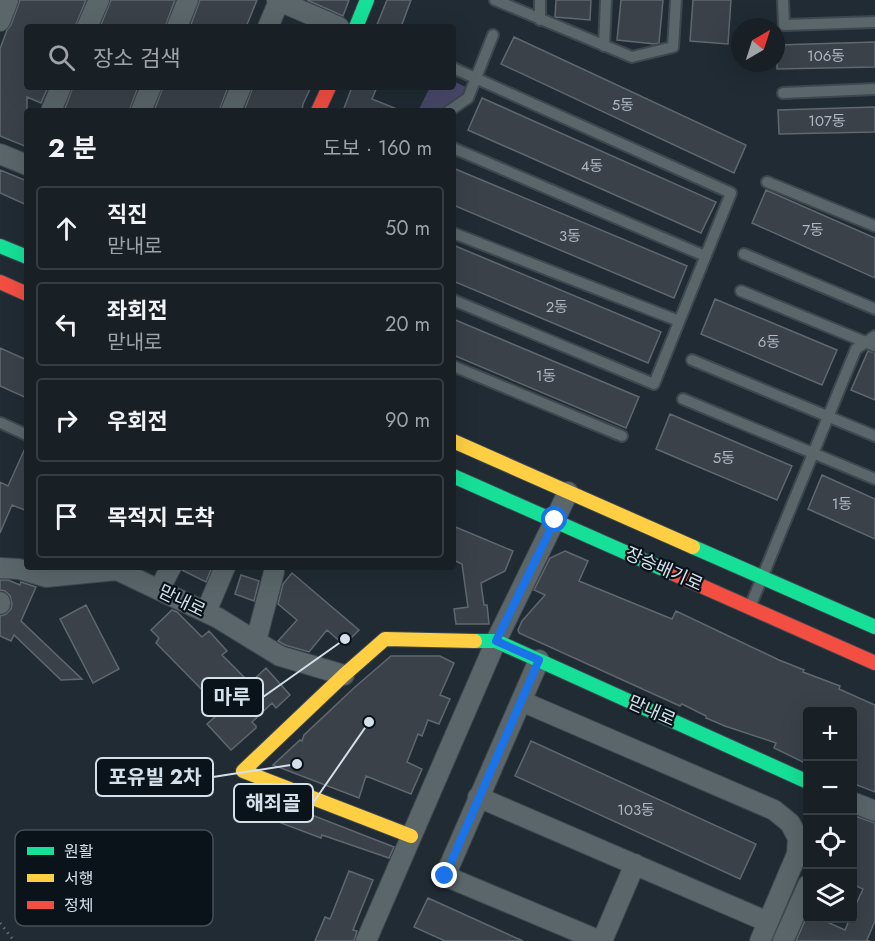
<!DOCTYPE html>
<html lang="ko">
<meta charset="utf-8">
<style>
:root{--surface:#182026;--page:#252d32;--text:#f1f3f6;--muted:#9fa3a7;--line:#363e43}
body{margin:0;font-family:Jost,"Noto Sans KR",sans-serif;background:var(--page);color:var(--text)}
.controls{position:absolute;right:18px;bottom:18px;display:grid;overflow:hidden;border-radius:6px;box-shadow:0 6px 24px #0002}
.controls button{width:54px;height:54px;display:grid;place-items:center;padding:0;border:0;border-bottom:2px solid var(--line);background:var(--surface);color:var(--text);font:30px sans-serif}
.compass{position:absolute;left:731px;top:18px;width:54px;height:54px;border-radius:50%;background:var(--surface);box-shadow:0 6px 24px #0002;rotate:39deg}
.stop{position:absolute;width:18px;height:18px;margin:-14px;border:4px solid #1a73e8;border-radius:50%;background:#fff}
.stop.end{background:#1a73e8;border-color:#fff;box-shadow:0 2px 6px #0008}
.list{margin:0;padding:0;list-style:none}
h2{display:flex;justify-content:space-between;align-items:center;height:78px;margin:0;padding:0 24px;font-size:26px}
h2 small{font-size:20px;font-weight:400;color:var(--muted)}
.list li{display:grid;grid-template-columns:39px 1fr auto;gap:18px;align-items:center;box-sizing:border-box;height:84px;margin:0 12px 12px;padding:0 12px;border:2px solid var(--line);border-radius:6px}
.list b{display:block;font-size:22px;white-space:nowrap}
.list p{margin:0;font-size:20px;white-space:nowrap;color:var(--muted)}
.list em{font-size:20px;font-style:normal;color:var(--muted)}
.icon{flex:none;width:33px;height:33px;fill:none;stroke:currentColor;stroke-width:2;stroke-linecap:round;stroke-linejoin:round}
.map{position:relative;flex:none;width:875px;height:941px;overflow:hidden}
.search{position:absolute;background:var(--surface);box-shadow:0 6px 24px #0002;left:24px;top:24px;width:432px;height:66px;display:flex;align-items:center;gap:15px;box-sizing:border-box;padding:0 21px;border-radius:6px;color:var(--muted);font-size:22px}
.panel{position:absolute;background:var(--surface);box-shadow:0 6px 24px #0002;left:24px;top:108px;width:432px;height:462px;border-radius:6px}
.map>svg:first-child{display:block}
.green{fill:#474769}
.building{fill:#3a4149;stroke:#60676f;stroke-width:1.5}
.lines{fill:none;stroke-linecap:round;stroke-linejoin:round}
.lane-casing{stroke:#3e474f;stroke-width:14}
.street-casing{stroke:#3e474f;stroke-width:22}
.fast-casing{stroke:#3e474f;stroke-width:16}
.slow-casing{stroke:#3e474f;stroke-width:16}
.jam-casing{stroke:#3e474f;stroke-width:16}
.path{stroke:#5f696e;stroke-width:3;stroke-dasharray:1.5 4.5;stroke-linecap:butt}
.lane{stroke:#5a666a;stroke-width:10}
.street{stroke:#5a666a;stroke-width:20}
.fast{stroke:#16e098;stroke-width:14}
.slow{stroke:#ffcf43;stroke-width:14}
.jam{stroke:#f24e42;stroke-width:14}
.route{stroke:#1a73e8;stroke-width:8}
.labels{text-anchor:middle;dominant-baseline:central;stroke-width:4.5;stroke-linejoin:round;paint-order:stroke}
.number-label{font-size:15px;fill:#aeb8c2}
.street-label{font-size:18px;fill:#d4e0ea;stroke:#0b131a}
.key{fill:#0b131a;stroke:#475058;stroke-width:1.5}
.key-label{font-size:16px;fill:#d4e0ea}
.leader{fill:none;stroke:#d4e0ea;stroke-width:2}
.callout-dot{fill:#d4e0ea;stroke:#0b131a;stroke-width:2}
.callout{fill:#0b131a;stroke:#d4e0ea;stroke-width:2}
.callout-label{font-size:20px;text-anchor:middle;font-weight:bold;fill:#d4e0ea}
</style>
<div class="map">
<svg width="875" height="941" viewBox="0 0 875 941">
<rect width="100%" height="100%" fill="#202b33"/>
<path class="green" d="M 453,81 L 472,90 L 449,111 L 418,111 L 430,87 L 453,87 Z"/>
<path class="building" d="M 20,0 L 86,0 L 75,27 L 27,27 L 27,87 L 48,87 L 41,103 L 27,97 L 27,147 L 0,136 L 0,49 L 7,30 L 11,25 Z
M 111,0 L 175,0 L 165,27 L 100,27 Z
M 200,0 L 257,0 L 246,27 L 190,27 Z
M 307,0 L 349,0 L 343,16 Z
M 387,0 L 411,0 L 401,27 L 376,27 Z
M 556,0 L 591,0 L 590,20 L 555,17 Z
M 621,0 L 663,0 L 659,43 L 655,44 L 617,40 Z
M 693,0 L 731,0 L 728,44 L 690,41 Z
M 514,37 L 746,145 L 734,173 L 501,64 Z
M 875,42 L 875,67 L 777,69 L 777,45 Z
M 73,87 L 138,87 L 129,111 L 64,111 Z
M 163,87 L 228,87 L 219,111 L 154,111 Z
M 253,87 L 311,87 L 303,104 L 302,111 L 244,111 Z
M 352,87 L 377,87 L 372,99 L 402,111 L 343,111 Z
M 482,98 L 716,202 L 701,233 L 468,130 Z
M 875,107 L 875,132 L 779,134 L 778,110 Z
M 453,168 L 687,266 L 674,298 L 453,205 Z
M 0,170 L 27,181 L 27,205 L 0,193 Z
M 766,190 L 875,238 L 875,278 L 752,223 Z
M 453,245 L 661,332 L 648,363 L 453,281 Z
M 715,299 L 837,350 L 822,385 L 701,334 Z
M 453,319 L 639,397 L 626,428 L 453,355 Z
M 0,348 L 27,360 L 27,398 L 0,386 Z
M 868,351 L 875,353 L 875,400 L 851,390 Z
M 670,414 L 792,466 L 777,500 L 656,449 Z
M 27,444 L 27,511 L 12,505 L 0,533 L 0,482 L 8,486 Z
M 822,475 L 875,499 L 875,539 L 808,509 Z
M 453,526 L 513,551 L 505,571 L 481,583 L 484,605 L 487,605 L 489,624 L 456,624 L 454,609 L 468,607 L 462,564 L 453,560 Z
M 565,551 L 588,561 L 579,581 L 672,619 L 676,611 L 779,660 L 804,670 L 803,672 L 840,686 L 839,689 L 875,705 L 875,792 L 852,783 L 852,711 L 807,711 L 807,764 L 774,748 L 776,743 L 725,726 L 706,718 L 706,716 L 682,704 L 680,706 L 519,633 L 518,630 L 522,621 L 545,595 L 534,590 L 550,558 Z
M 183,567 L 212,567 L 206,582 L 182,570 Z
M 292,573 L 359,630 L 344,645 L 327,630 L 309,652 L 285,645 L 278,641 L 297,620 L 278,604 L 283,584 Z
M 241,575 L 259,581 L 254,601 L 235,594 Z
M 0,580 L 8,580 L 20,585 L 21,582 L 36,587 L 21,621 L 82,679 L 61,680 L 14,635 L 11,641 L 0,636 L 0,616 L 6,614 L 11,609 L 12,604 L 10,596 L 5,591 L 0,590 Z
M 86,605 L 119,669 L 93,683 L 60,619 Z
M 172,610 L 177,612 L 202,637 L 209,631 L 227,651 L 222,655 L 250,683 L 266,668 L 290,695 L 276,708 L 272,703 L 252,722 L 256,726 L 256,728 L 231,750 L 207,724 L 217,715 L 204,702 L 209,697 L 156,643 L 159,638 L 151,630 Z
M 391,656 L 440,656 L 454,663 L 440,695 L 450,699 L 439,724 L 428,720 L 422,736 L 418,734 L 407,762 L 422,769 L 411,794 L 366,776 L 359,798 L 273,765 L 300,740 L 302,741 L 304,735 L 355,687 Z
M 531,741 L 756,844 L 740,879 L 515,776 Z
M 250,791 L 394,847 L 389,858 L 322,835 L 321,838 L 252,812 L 255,805 L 247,799 Z
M 855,816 L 875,823 L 875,921 L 867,940 L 870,941 L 796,941 L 806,918 L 818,918 L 845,930 L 850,918 L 852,918 L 852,913 L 863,889 L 852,884 L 852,817 Z
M 349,871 L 373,880 L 353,930 L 357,931 L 354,941 L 315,941 L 325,917 L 330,919 Z
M 428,898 L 523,941 L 445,941 L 414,927 Z"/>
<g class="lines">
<g class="lane-casing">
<path id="lane" d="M 495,0 L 632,57 L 673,47 L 676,0
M 783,0 L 784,25 L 875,22
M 540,20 L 540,0
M 604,46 L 606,0
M 453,68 L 731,193 L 654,384 L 453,300
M 783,93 L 875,89
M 449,111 L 468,98 L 493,35
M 453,148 L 705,256
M 767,182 L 875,226
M 453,233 L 679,321
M 744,254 L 875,309
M 741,291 L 875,346
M 692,360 L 875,436
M 453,366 L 622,436
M 683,399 L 875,479
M 1,423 L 27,435
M 750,607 L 856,349 L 875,336"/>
</g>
<g class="street-casing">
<path id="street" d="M 277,0 L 339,27
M 0,21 L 8,0
M 87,27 L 99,0
M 177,27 L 188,0
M 268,27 L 279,1
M 51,111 L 61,87
M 141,111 L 151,87
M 231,111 L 241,87
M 0,154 L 27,165
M 0,568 L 19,569 L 46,577 L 117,570 L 218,618 L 280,656 L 344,675
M 159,590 L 171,567
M 0,602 L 0,604
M 206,612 L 225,567
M 256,641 L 274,572
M 539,660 L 445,876 L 600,941
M 521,701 L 774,810 L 790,823 L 798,838 L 797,854 L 760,941
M 478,797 L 768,922
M 852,802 L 875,811
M 366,941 L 496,641 L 555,520 L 568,492
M 602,941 L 635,864
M 783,941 L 808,885"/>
</g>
<g class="fast-casing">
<path id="fast" d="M 356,27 L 367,0
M 0,246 L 27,257
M 453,476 L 672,573
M 693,547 L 875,627
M 475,641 L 496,641 L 808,782"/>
</g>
<g class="slow-casing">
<path id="slow" d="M 453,441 L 693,547
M 411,836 L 243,771 L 344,675 L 385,639 L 475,641"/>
</g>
<g class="jam-casing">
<path id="jam" d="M 318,111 L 329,87
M 0,282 L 27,294
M 672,573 L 875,663"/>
</g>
<path class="path" d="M 0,923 L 14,941"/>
<use href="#lane" class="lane"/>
<use href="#street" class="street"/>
<use href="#fast" class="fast"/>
<use href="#slow" class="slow"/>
<use href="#jam" class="jam"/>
</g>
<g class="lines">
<path class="route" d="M 445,876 L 539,660 L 496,641 L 555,520"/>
</g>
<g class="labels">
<g class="number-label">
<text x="826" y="56">106동</text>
<text x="623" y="105">5동</text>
<text x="827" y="121">107동</text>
<text x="592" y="166">4동</text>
<text x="813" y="230">7동</text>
<text x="570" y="236">3동</text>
<text x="557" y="307">2동</text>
<text x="769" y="342">6동</text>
<text x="546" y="376">1동</text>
<text x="724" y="458">5동</text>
<text x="842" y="504">1동</text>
<text x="636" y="810">103동</text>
</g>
<g class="street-label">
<text transform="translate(664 569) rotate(24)">장승배기로</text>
<text transform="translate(182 601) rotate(26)">맏내로</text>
<text transform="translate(652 711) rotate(24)">맏내로</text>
</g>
</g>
<rect x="15" y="830" width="198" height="96" rx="9" class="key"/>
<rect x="27" y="847" width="27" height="8" fill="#16e098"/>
<rect x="27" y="874" width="27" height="8" fill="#ffcf43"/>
<rect x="27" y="901" width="27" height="8" fill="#f24e42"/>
<g class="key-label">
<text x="64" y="857">원활</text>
<text x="64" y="884">서행</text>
<text x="64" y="911">정체</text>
</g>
<path class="leader" d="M345 639L263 697M297 764L213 777M369 722L313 803"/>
<g class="callout-dot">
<circle cx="345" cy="639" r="6"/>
<circle cx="297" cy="764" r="6"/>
<circle cx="369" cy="722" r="6"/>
</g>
<g class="callout">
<rect x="202" y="678" width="61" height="38" rx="6"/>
<rect x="96" y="758" width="117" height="38" rx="6"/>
<rect x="234" y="784" width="79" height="38" rx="6"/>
</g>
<g class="callout-label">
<text x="232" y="704">마루</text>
<text x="155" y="784">포유빌 2차</text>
<text x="273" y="810">해죄골</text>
</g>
</svg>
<div class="controls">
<button>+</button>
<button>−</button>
<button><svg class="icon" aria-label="locate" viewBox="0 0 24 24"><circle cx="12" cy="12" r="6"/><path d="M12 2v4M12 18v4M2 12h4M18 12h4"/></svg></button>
<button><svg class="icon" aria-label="layers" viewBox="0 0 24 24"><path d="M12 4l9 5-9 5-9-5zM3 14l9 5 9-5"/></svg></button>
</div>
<svg class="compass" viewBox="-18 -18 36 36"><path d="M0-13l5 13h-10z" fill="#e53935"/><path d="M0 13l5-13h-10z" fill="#9fa3a7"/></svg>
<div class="stop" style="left:555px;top:520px"></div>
<div class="stop end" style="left:445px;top:876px"></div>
<div class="search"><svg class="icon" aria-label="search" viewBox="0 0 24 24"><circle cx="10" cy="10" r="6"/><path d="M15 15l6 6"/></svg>장소 검색</div>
<section class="panel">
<h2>2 분<small>도보 · 160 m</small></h2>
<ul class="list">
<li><svg class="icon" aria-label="ahead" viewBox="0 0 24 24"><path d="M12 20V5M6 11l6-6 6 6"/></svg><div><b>직진</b><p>맏내로</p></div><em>50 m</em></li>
<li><svg class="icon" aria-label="left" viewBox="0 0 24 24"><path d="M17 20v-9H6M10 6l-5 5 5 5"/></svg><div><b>좌회전</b><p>맏내로</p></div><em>20 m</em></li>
<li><svg class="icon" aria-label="right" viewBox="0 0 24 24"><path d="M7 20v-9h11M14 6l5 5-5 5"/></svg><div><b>우회전</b></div><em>90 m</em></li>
<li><svg class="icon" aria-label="arrive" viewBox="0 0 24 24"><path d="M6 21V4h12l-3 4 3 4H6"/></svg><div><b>목적지 도착</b></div></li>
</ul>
</section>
</div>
